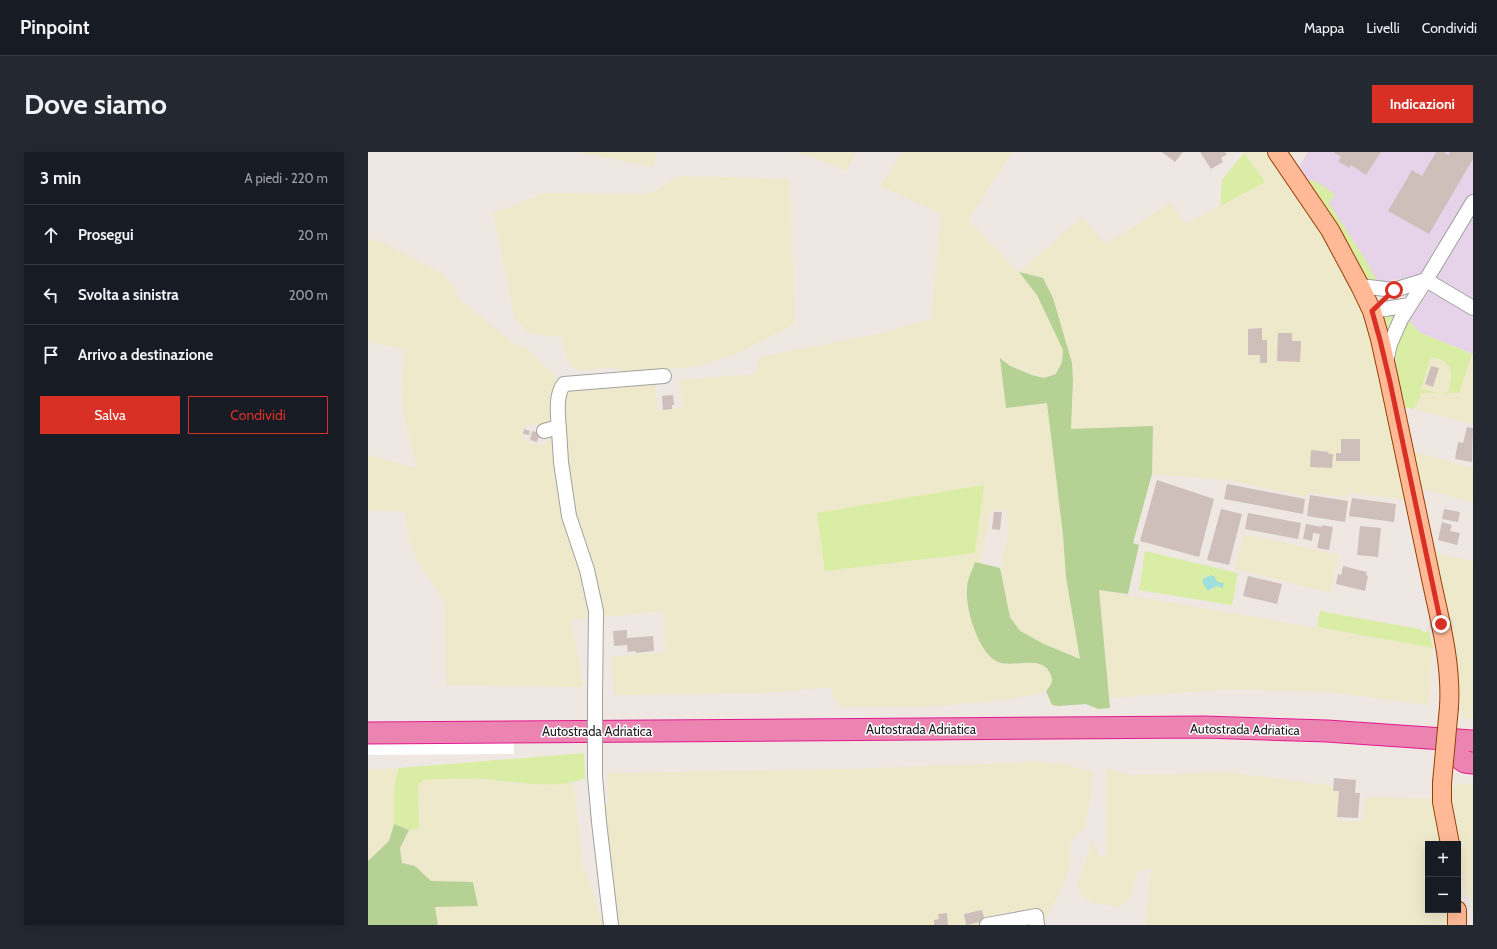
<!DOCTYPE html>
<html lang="it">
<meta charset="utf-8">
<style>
:root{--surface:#171b24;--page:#242831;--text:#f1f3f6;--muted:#9ea1a6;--line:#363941;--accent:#d93025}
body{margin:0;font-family:Cabin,sans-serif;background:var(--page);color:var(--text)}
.controls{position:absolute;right:12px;bottom:12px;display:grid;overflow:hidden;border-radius:0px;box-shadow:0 4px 16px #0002}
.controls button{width:36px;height:36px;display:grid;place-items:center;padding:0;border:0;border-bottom:1px solid var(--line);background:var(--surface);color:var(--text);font:20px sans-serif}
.stop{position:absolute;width:12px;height:12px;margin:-9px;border:3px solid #d93025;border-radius:50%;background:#fff}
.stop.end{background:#d93025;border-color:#fff;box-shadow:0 1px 4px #0008}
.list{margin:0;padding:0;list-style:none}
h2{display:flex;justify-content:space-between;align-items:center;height:52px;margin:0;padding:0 16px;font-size:17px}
h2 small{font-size:13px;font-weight:400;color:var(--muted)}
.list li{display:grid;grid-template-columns:26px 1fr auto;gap:12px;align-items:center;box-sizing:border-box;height:60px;padding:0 16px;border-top:1px solid var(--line)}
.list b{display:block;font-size:15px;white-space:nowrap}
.list em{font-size:13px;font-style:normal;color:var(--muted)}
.actions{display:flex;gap:8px;padding:12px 16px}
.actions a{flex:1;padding:9px 0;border:1px solid var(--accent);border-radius:0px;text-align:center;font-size:14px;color:var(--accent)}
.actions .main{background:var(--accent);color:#fff}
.icon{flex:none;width:22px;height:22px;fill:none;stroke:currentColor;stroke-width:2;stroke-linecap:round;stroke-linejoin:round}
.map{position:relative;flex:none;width:1105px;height:773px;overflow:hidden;border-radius:0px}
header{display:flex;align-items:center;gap:24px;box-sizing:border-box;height:56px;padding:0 20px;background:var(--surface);border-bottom:1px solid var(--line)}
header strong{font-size:19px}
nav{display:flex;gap:22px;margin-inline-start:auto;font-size:14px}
.intro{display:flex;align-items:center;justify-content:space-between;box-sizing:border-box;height:96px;padding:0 24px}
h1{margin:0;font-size:28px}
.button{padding:10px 18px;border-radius:0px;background:var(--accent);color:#fff;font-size:14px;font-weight:700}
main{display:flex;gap:24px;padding:0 24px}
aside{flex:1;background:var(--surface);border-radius:0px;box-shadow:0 4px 16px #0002}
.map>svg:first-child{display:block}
.industrial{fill:#e7d3e9}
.farmland{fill:#efe9cc;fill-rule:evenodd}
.grass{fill:#d9eda4;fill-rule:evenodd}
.forest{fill:#b5d194}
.water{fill:#9fe0df}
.pier{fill:#fff}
.building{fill:#cfbfbb}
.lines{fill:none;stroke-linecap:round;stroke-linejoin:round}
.minor-casing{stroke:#a1a1a1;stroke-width:16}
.major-casing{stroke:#964000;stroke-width:20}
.highway-casing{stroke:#e3198f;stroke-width:23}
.minor{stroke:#fff;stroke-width:14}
.major{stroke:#ffb997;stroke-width:18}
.highway{stroke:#ec84b1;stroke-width:21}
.minor-bridge-casing{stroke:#a1a1a1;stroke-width:16;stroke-linecap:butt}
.major-bridge-casing{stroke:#964000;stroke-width:20;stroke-linecap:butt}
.minor-bridge{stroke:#fff;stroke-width:14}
.major-bridge{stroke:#ffb997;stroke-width:18}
.route{stroke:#d93025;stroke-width:5}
.labels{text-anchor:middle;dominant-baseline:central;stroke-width:3;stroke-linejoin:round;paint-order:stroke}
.street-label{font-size:13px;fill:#1d1d1d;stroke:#fff}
</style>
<header>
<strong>Pinpoint</strong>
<nav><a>Mappa</a><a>Livelli</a><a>Condividi</a></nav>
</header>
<div class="intro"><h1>Dove siamo</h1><a class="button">Indicazioni</a></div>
<main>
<aside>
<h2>3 min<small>A piedi · 220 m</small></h2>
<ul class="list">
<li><svg class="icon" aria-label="ahead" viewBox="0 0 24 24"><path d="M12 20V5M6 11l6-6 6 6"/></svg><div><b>Prosegui</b></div><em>20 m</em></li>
<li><svg class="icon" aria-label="left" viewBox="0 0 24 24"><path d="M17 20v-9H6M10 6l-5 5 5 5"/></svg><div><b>Svolta a sinistra</b></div><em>200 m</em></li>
<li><svg class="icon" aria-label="arrive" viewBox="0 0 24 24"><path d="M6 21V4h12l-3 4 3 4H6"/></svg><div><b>Arrivo a destinazione</b></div></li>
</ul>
<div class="actions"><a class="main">Salva</a><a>Condividi</a></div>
</aside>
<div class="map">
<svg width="1105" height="773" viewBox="0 0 1105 773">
<rect width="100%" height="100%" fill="#efe8e2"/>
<path class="industrial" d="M 940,0 L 1105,0 L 1105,202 L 1051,180 L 1040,168 L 1061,140 L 1055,123 L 1010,131 L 995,125 L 931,15 Z"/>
<path class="farmland" d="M 207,0 L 288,0 L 286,15 Z
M 425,0 L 489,0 L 478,19 L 447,6 Z
M 535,0 L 644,0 L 600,68 L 651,120 L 715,65 L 736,92 L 754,82 L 802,51 L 818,72 L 896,30 L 876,1 L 877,0 L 901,0 L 953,80 L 985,136 L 1000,170 L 1041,348 L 980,341 L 979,346 L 939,340 L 938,345 L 859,328 L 784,322 L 785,274 L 703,277 L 705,227 L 704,211 L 685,146 L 675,126 L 652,121 L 669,143 L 690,186 L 695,198 L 694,210 L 688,222 L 676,226 L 642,214 L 632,206 L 638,256 L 679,251 L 695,383 L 698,425 L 713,507 L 676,492 L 652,479 L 642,465 L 632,416 L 640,383 L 638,358 L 623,358 L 613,412 L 607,411 L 598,437 L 600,459 L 613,493 L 647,512 L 669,510 L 680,516 L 684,525 L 684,533 L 678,539 L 664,543 L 640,547 L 574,554 L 473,555 L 464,543 L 464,535 L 395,541 L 246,543 L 243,505 L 297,500 L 295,459 L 203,468 L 216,535 L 78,533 L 77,453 L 63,429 L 50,410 L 41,389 L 37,360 L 0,358 L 0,303 L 49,316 L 35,261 L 34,233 L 36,198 L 0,189 L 0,86 L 11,89 L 73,121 L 86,134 L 90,146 L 151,196 L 156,194 L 195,232 L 287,225 L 290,259 L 314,256 L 311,228 L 387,222 L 391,205 L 509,182 L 563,167 L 573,61 L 512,34 ZM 161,273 L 177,274 L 187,283 L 182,285 L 177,292 L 166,293 L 158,288 L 154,283 L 154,277 Z
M 311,24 L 361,25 L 422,28 L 427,172 L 370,201 L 333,214 L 253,222 L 252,215 L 210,219 L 201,212 L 193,185 L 166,182 L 157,179 L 146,164 L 125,61 L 178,41 L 268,42 L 284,40 Z
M 1104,202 L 1105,202 L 1105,272 L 1046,257 L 1054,241 L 1091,241 Z
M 1063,205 L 1073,207 L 1082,217 L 1084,227 L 1080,240 L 1070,241 L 1053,237 Z
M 1045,300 L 1105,316 L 1105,351 L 1053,336 Z
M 876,382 L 971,403 L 962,441 L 867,417 Z
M 1064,398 L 1080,404 L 1105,410 L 1105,566 L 1094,567 L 1091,536 L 1081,473 Z
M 731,438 L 1065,496 L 1060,553 L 962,540 L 863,537 L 741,546 Z
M 666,609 L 699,613 L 724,619 L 724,636 L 717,677 L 703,687 L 702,714 L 695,734 L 675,772 L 670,773 L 247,773 L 234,652 L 240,651 L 239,621 L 476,617 L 645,611 Z
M 31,616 L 28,624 L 26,672 L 24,680 L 21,689 L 0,709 L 0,618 Z
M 738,617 L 764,623 L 810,622 L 851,619 L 965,634 L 965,639 L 971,639 L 969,665 L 970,669 L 995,669 L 997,645 L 1067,647 L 1073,692 L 1060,692 L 1060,758 L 1080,758 L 1080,773 L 777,773 L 783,716 L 770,719 L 764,744 L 751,755 L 727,751 L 713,744 L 709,732 L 725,689 L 732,706 L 738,703 Z
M 76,627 L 113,627 L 159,632 L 206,631 L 215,716 L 222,729 L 228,753 L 236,773 L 70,773 L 67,755 L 105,730 L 62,729 L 47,714 L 34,711 L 32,696 L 41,678 L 51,676 L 50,633 L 55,628 Z
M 1101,631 L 1105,631 L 1105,765 L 1104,749 L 1096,740 L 1087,674 L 1080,635 Z"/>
<path class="grass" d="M 876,1 L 897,30 L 852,54 L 854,28 Z
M 938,28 L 947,29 L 967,42 L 961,51 L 999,110 L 1010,131 L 995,125 Z
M 1033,161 L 1021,180 L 1015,162 Z
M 1040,168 L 1051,180 L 1104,202 L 1091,241 L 1054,241 L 1046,257 L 1035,255 C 1032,232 1023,206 1031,184 C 1033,178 1037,173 1040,168 ZM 1063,205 C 1085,209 1086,220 1080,240 L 1070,241 L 1053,237 Z
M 616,333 L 607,401 L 457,419 L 449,361 Z
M 777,399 L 870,421 L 864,453 L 771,438 ZM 843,423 L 849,430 L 848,434 L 842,439 L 839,437 L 838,424 Z
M 952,459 L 1051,477 L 1056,480 L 1061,479 L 1065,496 L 949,475 Z
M 216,601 L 217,626 C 188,639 145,629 114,627 C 94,626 75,627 55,628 L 50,633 L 51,676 L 41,678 L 26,672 C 27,653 24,634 31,616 Z"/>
<path class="forest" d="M 651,120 L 675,126 L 685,146 L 704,211 L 705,227 L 703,277 L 785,274 L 784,322 L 765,391 L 771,393 L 760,442 L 731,438 L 742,556 L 730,557 L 718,552 L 690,554 L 684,553 L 678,539 C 682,534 686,530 683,523 C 674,500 645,518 628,509 C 610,499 597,456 599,437 C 599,428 604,419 607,410 L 632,416 L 642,465 L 652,479 L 676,492 L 712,507 L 698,425 L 695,383 L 679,251 L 638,256 L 632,206 L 642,214 L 664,223 L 676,226 L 688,222 L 694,210 L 695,198 L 669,143 Z
M 26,672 L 41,678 L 32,696 L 34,711 L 47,714 L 63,729 L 105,730 L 110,754 L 67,755 L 70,773 L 0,773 L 0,709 L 21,689 Z"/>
<path class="water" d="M 843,423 L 847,425 L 849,430 L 856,431 L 855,436 L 848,434 L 840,439 C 838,434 832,432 836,426 Z"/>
<path class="pier" d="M 0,573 L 146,573 L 146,602 L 0,603 Z"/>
<path class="building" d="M 794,0 L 815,0 L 807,10 Z
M 832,0 L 857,0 L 859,2 L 853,6 L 855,10 L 843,17 Z
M 965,0 L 1013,0 L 998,23 L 983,13 L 981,16 L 970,9 L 973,5 Z
M 1068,0 L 1076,0 L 1080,3 L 1082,0 L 1105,0 L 1105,7 L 1061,82 L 1020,59 L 1044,18 L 1054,24 Z
M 894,176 L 894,188 L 899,188 L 899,211 L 892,211 L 892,203 L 880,203 L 880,177 Z
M 910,181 L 924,181 L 924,189 L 933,189 L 932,210 L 909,209 Z
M 1063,214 L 1071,216 L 1065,235 L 1057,232 Z
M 305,243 L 306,253 L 304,253 L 304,257 L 295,258 L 294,244 Z
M 1099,275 L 1105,276 L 1104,310 L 1087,307 L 1090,290 L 1095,291 Z
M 156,277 L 162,279 L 161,283 L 155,282 Z
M 164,279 L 172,281 L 169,290 L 162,288 Z
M 973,287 L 992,287 L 992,309 L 968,309 L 968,301 L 973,301 Z
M 943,298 L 961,300 L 960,302 L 965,302 L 964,316 L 942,315 Z
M 789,328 L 846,347 L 831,405 L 772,389 Z
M 859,332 L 937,347 L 935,362 L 856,347 Z
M 942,343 L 980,349 L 977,370 L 939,364 Z
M 984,346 L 1028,352 L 1026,370 L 981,364 Z
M 853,357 L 874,362 L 861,413 L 839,408 Z
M 1076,357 L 1092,360 L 1090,370 L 1074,367 Z
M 626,360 L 634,360 L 632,378 L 624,377 Z
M 880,361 L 933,371 L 930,387 L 877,377 Z
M 1074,370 L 1084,373 L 1082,379 L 1092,381 L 1089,393 L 1070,388 Z
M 938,372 L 954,375 L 954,373 L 965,375 L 961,398 L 949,396 L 952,382 L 945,381 L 944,389 L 935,387 Z
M 992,374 L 1013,376 L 1010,405 L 989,403 Z
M 975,414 L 999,420 L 998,423 L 1000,424 L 997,439 L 968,432 L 970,422 L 973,423 Z
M 880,424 L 914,432 L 909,452 L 875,444 Z
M 259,478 L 259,486 L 285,484 L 286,499 L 268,501 L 267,499 L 260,500 L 259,493 L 246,494 L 245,479 Z
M 966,626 L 988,628 L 987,641 L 992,641 L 990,666 L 969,665 L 971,639 L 965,639 Z
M 614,758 L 617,769 L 598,773 L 596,762 Z
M 579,761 L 580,773 L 566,773 L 566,768 L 571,767 L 570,762 Z"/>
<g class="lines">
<g class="minor-casing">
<path id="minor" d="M 992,134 L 1026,138 L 1058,128 L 1105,156
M 1004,159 L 1042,153
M 1018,210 L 1022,192 L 1033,167 L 1058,128 L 1105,50
M 191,278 C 190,264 187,243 196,232 L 296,224
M 176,279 L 187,276 L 191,278 L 193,310 L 201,364 L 219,418 L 228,459 L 227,547
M 227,624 L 231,670 L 243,773
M 619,773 L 668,764 L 669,773"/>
</g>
<g class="major-casing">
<path id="major" d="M 909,0 L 962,78 L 992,134 L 1004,159 L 1012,187 L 1020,223 C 1034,287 1047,352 1061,417 C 1070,462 1084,508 1081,555
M 1074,631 L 1074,650 L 1082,692
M 1089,758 L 1089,773"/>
</g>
<g class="highway-casing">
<path id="highway" d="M 0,581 L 836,575 L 959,579 L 1105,589
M 1084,601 L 1097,610 L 1105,611"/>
</g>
<use href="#minor" class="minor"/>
<use href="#major" class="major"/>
<use href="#highway" class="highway"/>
<g class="minor-bridge-casing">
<path id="minor-bridge" d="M 227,547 L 227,624"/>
</g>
<g class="major-bridge-casing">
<path id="major-bridge" d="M 1074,631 L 1081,555"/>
</g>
<use href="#minor-bridge" class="minor-bridge"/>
<use href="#major-bridge" class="major-bridge"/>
</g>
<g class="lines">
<path class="route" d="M 1026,138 L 1004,159 L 1012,188 L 1022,230 L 1073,472"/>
</g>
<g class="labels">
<g class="street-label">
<text x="553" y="577">Autostrada Adriatica</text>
<text transform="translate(877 577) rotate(1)">Autostrada Adriatica</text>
<text x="229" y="579">Autostrada Adriatica</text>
</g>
</g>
</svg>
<div class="controls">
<button>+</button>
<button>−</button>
</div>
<div class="stop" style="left:1026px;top:138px"></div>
<div class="stop end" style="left:1073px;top:472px"></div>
</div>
</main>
